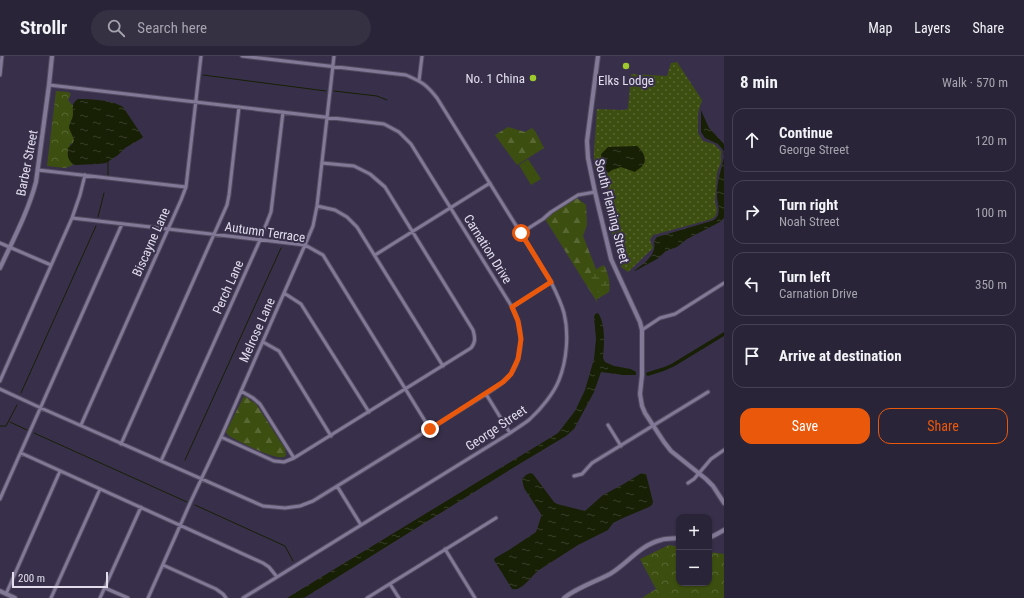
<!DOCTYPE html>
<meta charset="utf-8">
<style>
:root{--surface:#2a2438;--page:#363043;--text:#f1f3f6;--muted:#a5a4ae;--line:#464153;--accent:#ea580c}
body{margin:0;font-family:"Roboto Condensed",sans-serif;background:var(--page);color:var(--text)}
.controls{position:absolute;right:12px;bottom:12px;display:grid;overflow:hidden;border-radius:8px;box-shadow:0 1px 3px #0004}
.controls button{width:36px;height:36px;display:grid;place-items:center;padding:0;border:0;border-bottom:1px solid var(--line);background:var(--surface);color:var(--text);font:20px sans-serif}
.scale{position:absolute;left:12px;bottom:10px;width:96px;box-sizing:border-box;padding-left:4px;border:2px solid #e1dded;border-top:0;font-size:11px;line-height:14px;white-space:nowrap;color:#e1dded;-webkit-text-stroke:3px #38304a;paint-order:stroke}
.stop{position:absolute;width:12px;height:12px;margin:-9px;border:3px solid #ea580c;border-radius:50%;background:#fff}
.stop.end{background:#ea580c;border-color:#fff;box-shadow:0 1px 4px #0008}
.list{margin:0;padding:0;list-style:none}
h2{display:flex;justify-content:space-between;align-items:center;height:52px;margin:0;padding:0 16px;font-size:17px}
h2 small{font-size:13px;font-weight:400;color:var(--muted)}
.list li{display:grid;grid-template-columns:26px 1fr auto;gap:12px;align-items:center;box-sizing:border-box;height:64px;margin:0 8px 8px;padding:0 8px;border:1px solid var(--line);border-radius:12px}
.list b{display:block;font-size:15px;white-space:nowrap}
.list p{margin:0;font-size:13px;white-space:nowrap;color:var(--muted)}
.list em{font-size:13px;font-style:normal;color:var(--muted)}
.actions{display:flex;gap:8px;padding:12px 16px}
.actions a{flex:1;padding:9px 0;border:1px solid var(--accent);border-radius:12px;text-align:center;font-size:14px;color:var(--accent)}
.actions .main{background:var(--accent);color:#fff}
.icon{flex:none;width:22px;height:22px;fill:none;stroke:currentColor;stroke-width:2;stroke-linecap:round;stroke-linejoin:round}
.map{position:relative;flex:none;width:724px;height:542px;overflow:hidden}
header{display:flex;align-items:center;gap:24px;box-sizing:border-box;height:56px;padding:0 20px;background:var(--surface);border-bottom:1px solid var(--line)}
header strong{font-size:19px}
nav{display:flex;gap:22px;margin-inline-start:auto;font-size:14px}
.search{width:280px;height:36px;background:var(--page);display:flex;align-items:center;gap:10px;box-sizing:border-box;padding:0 14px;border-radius:22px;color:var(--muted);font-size:15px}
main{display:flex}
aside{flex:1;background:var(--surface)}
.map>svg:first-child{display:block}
.grass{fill:url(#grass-dots)}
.forest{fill:url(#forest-firs)}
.wetland{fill:url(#wetland-marsh)}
.park{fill:url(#park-crowns)}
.pitch{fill:#3d4f10}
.water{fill:url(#water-ripples)}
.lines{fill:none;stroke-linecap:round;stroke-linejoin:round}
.stream{stroke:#171f04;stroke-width:1}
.canal{stroke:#171f04;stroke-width:3.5}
.street-casing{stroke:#524b60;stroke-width:5}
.secondary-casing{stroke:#524b60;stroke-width:6}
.street{stroke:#827997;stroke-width:3}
.secondary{stroke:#827997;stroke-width:4}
.route{stroke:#ea580c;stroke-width:5}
.poi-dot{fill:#9fca2d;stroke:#38304a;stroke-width:1.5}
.labels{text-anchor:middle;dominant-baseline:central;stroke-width:4;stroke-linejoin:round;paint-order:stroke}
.poi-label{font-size:13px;fill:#e1dded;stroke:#38304a;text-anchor:end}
.street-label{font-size:13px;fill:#e1dded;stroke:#38304a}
</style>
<header>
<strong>Strollr</strong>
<div class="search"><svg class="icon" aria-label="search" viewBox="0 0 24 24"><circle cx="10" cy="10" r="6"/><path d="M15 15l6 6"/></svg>Search here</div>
<nav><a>Map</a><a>Layers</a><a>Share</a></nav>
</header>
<main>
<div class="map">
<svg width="724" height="542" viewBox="0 0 724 542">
<defs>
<pattern id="grass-dots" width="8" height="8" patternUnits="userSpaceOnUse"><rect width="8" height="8" fill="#3d4f10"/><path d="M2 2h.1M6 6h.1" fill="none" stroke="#596833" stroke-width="1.8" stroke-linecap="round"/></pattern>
<pattern id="forest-firs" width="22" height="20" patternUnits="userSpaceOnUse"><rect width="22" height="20" fill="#3d4f10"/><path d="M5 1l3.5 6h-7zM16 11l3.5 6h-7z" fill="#596833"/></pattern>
<pattern id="wetland-marsh" width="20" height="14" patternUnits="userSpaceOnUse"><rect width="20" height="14" fill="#3d4f10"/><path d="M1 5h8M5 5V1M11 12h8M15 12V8" fill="none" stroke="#596833"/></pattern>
<pattern id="park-crowns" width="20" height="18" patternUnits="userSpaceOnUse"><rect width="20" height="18" fill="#3d4f10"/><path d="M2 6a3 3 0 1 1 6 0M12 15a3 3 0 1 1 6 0" fill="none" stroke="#596833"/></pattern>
<pattern id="water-ripples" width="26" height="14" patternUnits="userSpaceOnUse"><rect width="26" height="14" fill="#171f04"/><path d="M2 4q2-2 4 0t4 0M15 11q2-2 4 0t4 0" fill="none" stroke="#383f29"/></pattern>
</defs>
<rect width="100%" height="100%" fill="#38304a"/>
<path class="grass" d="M 677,6 L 702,44 L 698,57 L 698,77 L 703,85 L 714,88 L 721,95 L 721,106 L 717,117 L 715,146 L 717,154 L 716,159 L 712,163 L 653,179 L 650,184 L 653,192 L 628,216 L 621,211 L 603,146 L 611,144 L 607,131 L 601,130 L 594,110 L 594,96 L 597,53 L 622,54 L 628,53 L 631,18 L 667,20 L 671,7 Z"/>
<path class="forest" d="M 508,71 L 525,76 L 532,72 L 535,75 L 544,92 L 517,109 L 495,79 Z
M 577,142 L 586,149 L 587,169 L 583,180 L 596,213 L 592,216 L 597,233 L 600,238 L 604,239 L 597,243 L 597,246 L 545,163 L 556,155 Z
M 244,340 L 256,348 L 285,393 L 286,399 C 285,400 285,401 284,401 C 275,404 238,385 229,380 L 226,376 Z"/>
<path class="wetland" d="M 604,209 C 608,217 611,227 609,236 L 604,239 L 600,239 C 596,232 590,223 591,216 Z"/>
<path class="park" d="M 56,35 L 68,36 L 71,38 L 68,44 L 73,50 L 73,61 L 70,67 L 70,74 L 72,77 L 74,84 L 73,87 L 70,88 L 68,101 L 73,109 L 65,112 L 47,110 Z
M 669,489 L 679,491 L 679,527 L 709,527 L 709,496 L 724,498 L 724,542 L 642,542 L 656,533 L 640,503 Z"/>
<path class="pitch" d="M 528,103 L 541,123 L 531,129 L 519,109 Z"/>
<path class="water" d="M 78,43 C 90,43 113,44 123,51 L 143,81 L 142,82 L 125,92 L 118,99 L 106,107 L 98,108 L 75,109 C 68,106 67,99 68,92 L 73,87 L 74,84 C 73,80 70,75 69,72 C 69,68 71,66 72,63 C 75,55 69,49 78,43 Z
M 701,54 L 709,72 L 724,88 L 724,101 L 723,94 L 718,88 L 705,82 L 701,76 Z
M 637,90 C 642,94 648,103 643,109 C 641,112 638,113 635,116 L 621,111 L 612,114 L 608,117 C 600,114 602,106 601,98 L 608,91 Z
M 724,101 L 724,162 L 720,166 L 687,183 L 677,191 L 666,195 L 657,203 L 635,215 L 634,215 C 644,207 657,200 654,185 L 657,181 L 708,166 C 713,165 716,163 718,159 C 720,152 717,146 717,139 C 717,126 721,114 724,101 Z
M 598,257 C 606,268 604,289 603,302 L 605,306 L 614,310 L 631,313 L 636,316 L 636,319 L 623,319 L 601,316 L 594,336 L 574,373 L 566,380 L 516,410 L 304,542 L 287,542 L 558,377 L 575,355 L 585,334 L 594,303 L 596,283 L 594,261 L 595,258 Z
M 530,417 L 533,418 L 554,446 L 557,448 L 585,455 L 603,439 L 622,429 L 640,418 L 644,417 L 646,418 L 653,446 L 652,449 L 649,451 L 623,462 L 613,467 L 608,474 L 578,489 L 539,514 C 531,520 522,536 512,533 L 494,504 L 495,502 L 509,494 L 536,476 L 541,461 L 541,458 L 524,432 L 522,423 L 526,419 Z"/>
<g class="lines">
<path class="stream" d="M 203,19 L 326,35
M 334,35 L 377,40 L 387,44
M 108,120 L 108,105
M 98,161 L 104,137
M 21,337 L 96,170
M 10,366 L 27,374
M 0,370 L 6,370 L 17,349
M 34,377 L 187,446
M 185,404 L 281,192
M 195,449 L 285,490 L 293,505"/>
<path class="canal" d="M 648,318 L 664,313 L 673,309 L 724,278"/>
<g class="street-casing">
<path id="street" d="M 242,0 L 406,19 C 422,26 426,28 437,42 L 551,226 C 556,236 561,246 564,257 C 569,277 567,304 559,324 C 554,337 541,353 530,363 C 524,368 517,372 510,377 L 243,542
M 0,19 L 2,0
M 419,25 L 422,0
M 38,114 L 186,131
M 317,150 L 335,154 L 347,161 L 357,171 L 443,310
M 72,162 L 168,173 L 305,189 L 323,199 L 430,373
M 521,177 L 543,163 L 551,156 L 578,139 L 595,136
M 0,187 L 51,209
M 375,199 L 490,127
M 284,237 L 301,248 L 369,356
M 512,251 L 551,226
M 642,274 L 660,262 L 675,258 L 724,227
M 263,286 L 279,295 L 331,380
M 0,325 L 72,162 L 80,139 L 85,119
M 0,333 L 41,352 L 263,450 L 285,452 L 300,450 L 313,445 L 486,338 C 495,332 504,327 510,319 C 521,306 523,281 518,265 C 517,260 514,255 512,251 L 411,88 L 399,76 L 384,68 L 49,29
M 241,335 L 253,342 L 260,348 L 294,402
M 486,338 L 510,377
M 81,369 L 181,144 L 186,131 L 201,0
M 608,369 L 621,390
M 221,381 L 274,405 L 284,406 L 294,402 L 471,292 C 476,286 475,281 473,274 L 385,131 L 370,118 L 354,110 L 322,107
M 121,388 L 227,149 L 229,139 L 239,51
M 21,397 L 263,507 L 269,511 L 277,521
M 161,405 L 260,184 L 271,156 L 283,56
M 574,420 L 582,418 L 592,407 L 708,336
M 688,427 L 694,423 L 711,403 L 724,394
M 337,430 L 361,469
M 0,443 L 122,168
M 445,493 L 475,542
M 163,509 L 216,533 L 223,538 L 226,542
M 390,528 L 399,542
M 105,532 L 128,542
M 6,538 L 60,415
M 51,542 L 100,433
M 100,542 L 141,451
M 148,542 L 191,445 L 221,381 L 305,189 L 313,170 L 317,150 L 334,0
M 367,542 L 496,462"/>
</g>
<g class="secondary-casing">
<path id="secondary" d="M 598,0 L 587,85 L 588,102 L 595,136 L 611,203 L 616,214 L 640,266 L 642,274 L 642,319 L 640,338 L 642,350 L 645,357 L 664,386 L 671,395 L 706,423 L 713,430 L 724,447
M 0,212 C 13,184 28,156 36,126 L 49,29 L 52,0
M 709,482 L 717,478 L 724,474
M 0,535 L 15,542
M 564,542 C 578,531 595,526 610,518 C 627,508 640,489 661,484 C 667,482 673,483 679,482"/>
</g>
<use href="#street" class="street"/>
<use href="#secondary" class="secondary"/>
</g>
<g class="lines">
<path class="route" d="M 430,373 L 503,326 L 511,318 L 518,303 L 521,283 L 518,265 L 512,251 L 551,226 L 521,177"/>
</g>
<g class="poi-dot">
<circle cx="626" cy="10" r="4"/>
<circle cx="533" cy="22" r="4"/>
</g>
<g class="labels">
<g class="poi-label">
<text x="525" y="22">No. 1 China</text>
<text x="626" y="24" text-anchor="middle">Elks Lodge</text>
</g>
<g class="street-label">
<text transform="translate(27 107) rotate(-79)">Barber Street</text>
<text transform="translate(612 155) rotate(76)">South Fleming Street</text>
<text transform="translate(265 176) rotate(8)">Autumn Terrace</text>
<text transform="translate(151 186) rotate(-66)">Biscayne Lane</text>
<text transform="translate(488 193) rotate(58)">Carnation Drive</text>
<text transform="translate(228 231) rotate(-66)">Perch Lane</text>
<text transform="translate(257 274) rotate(-66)">Melrose Lane</text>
<text transform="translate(496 372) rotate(-34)">George Street</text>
</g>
</g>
</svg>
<div class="controls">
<button>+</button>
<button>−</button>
</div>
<div class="scale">200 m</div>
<div class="stop" style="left:521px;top:177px"></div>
<div class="stop end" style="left:430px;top:373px"></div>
</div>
<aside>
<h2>8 min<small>Walk · 570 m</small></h2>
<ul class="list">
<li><svg class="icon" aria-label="ahead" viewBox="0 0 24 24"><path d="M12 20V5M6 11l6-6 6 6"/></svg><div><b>Continue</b><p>George Street</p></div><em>120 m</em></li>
<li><svg class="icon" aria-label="right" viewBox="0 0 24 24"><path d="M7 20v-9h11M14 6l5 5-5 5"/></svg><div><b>Turn right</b><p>Noah Street</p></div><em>100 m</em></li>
<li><svg class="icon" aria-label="left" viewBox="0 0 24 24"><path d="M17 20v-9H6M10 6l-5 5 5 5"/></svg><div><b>Turn left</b><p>Carnation Drive</p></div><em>350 m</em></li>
<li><svg class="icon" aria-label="arrive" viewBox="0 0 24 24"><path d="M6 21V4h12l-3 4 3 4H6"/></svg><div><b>Arrive at destination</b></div></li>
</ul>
<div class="actions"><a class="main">Save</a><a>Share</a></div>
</aside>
</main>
